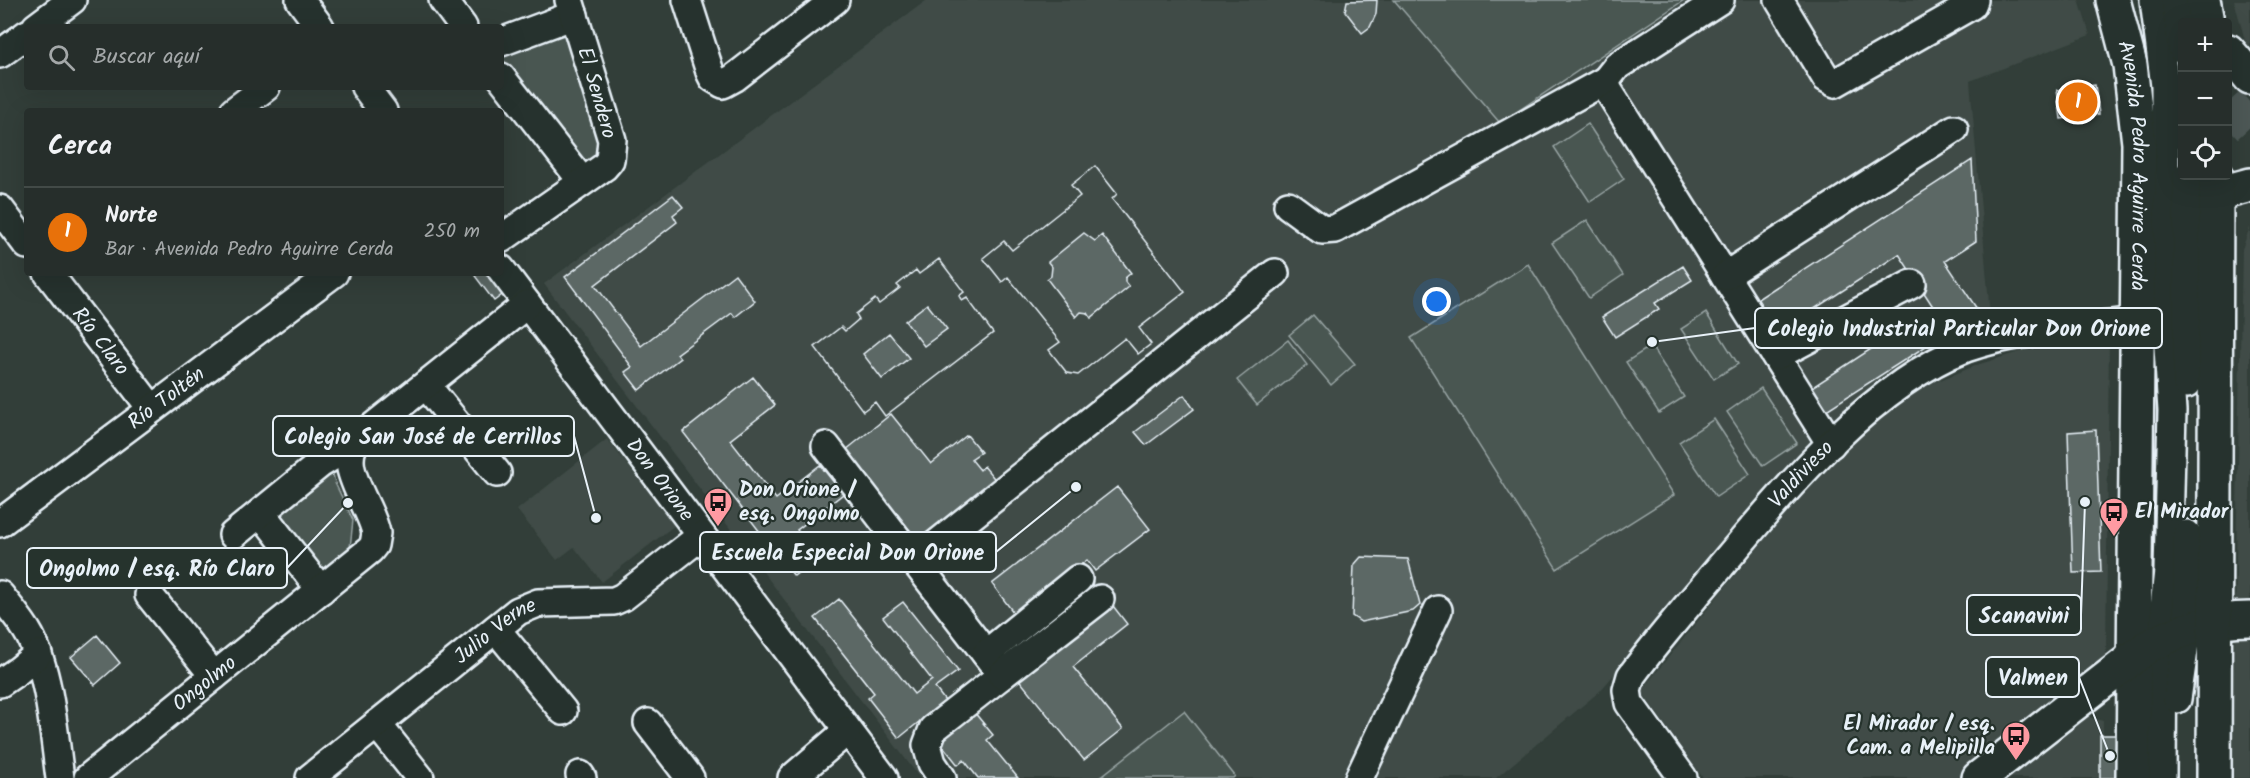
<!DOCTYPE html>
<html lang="es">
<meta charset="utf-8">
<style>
:root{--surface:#262e2b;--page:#323a37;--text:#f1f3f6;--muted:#a4a8a9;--line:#424a47;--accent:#ea580c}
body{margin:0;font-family:Kalam,sans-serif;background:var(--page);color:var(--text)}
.controls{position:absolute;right:18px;top:18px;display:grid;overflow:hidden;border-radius:6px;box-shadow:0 6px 24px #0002}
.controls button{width:54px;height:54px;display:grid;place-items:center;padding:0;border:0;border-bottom:2px solid var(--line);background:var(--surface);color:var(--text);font:30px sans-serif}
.you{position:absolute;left:1437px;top:302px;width:21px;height:21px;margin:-15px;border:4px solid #fff;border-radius:50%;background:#1a73e8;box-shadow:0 0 0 9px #1a73e833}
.badge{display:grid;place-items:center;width:39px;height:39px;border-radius:50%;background:var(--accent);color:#fff;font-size:20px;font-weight:700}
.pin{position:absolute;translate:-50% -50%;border:3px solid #fff;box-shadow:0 2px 6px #0006}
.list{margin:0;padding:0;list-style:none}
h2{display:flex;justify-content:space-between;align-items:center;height:78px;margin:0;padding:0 24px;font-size:26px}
h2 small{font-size:20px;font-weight:400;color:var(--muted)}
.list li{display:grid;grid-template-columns:39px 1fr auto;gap:18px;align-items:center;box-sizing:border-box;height:90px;padding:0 24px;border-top:2px solid var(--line)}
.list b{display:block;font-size:22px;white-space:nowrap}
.list p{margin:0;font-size:20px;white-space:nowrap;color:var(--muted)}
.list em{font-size:20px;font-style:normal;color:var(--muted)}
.icon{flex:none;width:33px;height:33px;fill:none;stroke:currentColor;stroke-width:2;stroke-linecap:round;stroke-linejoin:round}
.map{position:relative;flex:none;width:2250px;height:778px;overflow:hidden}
.search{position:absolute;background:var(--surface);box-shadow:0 6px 24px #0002;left:24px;top:24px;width:480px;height:66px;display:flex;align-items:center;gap:15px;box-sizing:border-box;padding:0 21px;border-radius:6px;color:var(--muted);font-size:22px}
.panel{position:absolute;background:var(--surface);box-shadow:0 6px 24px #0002;left:24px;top:108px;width:480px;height:168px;border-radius:6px}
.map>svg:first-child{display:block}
.built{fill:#3f4b46}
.green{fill:#495651;stroke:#98a4a4;stroke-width:1.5}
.building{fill:#5c6865;stroke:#e8f1f8;stroke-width:1.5;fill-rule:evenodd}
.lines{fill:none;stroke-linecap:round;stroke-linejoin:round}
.major-tunnel{stroke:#4d5956;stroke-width:33;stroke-dasharray:33 16;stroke-linecap:butt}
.minor-casing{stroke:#e8f1f8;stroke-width:32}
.major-casing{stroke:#e8f1f8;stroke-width:38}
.minor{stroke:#26332d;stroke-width:27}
.major{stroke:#26332d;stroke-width:33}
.labels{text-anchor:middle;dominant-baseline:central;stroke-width:4.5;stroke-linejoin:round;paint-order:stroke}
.street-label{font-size:21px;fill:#e8f1f8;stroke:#26332d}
.poi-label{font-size:21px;font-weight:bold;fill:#e8f1f8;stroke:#26332d;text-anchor:start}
.leader{fill:none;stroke:#e8f1f8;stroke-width:2}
.callout-dot{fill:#e8f1f8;stroke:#26332d;stroke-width:2}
.callout{fill:#26332d;stroke:#e8f1f8;stroke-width:2}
.callout-label{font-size:22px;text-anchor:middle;font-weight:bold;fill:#e8f1f8}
</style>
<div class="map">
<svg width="2250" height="778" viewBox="0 0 2250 778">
<rect width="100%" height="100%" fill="#323e39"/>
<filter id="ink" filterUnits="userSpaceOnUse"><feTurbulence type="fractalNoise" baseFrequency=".0167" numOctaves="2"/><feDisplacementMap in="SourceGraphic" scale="12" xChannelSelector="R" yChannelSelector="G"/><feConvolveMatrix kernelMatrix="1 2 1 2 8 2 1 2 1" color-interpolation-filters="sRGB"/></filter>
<g filter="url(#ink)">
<path class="built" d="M 927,0 L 2079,0 L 2090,35 L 1970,81 L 1991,327 L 1809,448 L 1600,691 L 1496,778 L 920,778 L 544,284 Z
M 2234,0 L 2250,0 L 2250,49 L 2247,48 Z
M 2250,227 L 2250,778 L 2232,778 L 2242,249 Z
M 2109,337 L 2106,659 L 1959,778 L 1703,778 L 1641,691 L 1786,512 L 1854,440 L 1920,388 L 1980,364 L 2032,348 Z
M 607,439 L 675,525 L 602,582 L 574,547 L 557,560 L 517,510 Z
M 2069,711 L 2103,721 L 2102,778 L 1988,778 Z"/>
<path class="green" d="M 1394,0 L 1684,0 L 1500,123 Z
M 568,24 L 604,137 L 601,156 L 583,174 L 501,66 L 501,51 Z
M 1588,124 L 1624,179 L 1590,202 L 1554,147 Z
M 1587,220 L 1623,275 L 1589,298 L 1552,243 Z
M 1528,264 L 1674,495 L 1557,569 L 1411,338 Z
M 1706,313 L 1738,364 L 1714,379 L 1681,329 Z
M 1313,315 L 1355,364 L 1331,385 L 1289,335 Z
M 1288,340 L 1307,365 L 1257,405 L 1237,380 Z
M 1651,346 L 1684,397 L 1659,413 L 1626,362 Z
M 1761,388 L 1797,443 L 1763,466 L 1727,412 Z
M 1714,419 L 1750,474 L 1716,497 L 1679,442 Z
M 332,469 L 335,483 L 353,520 L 350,548 L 315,576 L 271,516 Z
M 1184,711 L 1235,776 L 1233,778 L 1099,778 Z"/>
<path class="building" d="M 1377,0 L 1376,14 L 1370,27 L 1362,33 L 1345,11 L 1347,1 Z
M 2095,85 L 2099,114 L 2061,119 L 2057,90 Z
M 1972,160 L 1976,241 L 1945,261 L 1979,312 L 1822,413 L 1808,390 L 1934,308 L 1899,254 L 1771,337 L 1750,304 Z
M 1095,166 L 1117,194 L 1112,199 L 1185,292 L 1139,328 L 1151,344 L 1138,354 L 1125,338 L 1078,375 L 1067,373 L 1049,350 L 1060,342 L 1008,277 L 1002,282 L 983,258 L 1004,241 L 1012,250 L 1080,196 L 1071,185 ZM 1084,233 L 1095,241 L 1102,235 L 1131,273 L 1125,278 L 1125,282 L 1129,287 L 1091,318 L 1088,313 L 1081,312 L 1076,317 L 1047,279 L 1051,276 L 1052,267 L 1048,262 Z
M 1095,166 L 1117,194 L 1112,199 L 1185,292 L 1139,328 L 1151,344 L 1138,354 L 1125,338 L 1078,375 L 1067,373 L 1049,350 L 1060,342 L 1008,277 L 1002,282 L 983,258 L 1004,241 L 1012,250 L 1080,196 L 1071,185 Z
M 673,195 L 683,207 L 673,215 L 677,222 L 595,285 L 641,346 L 735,274 L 755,301 L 735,317 L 732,313 L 677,354 L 680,358 L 639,390 L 625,372 L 632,367 L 565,277 Z
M 939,259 L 964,292 L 959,296 L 962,301 L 967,298 L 993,333 L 885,416 L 875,402 L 863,411 L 815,347 L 841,327 L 845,331 L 859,319 L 856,314 L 875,299 L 879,304 L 900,288 L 897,285 L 916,270 L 919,274 ZM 889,333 L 909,358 L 882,379 L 863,354 Z
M 939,259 L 964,292 L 959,296 L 962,301 L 967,298 L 993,333 L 885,416 L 875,402 L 863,411 L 815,347 L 841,327 L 845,331 L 859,319 L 856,314 L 875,299 L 879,304 L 900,288 L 897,285 L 916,270 L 919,274 Z
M 1683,266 L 1692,280 L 1655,303 L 1659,309 L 1615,337 L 1602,317 Z
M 479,273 L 498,273 L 510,289 L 494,301 L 475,276 Z
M 927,304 L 947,329 L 924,346 L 905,321 Z
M 753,377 L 775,405 L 730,440 L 776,499 L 820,465 L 843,494 L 797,530 L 818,557 L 794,576 L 683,432 Z
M 1184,395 L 1194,409 L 1146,445 L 1135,432 Z
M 891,414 L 931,464 L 967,435 L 981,452 L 971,459 L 980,470 L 984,466 L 1002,488 L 942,536 L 912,533 L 846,450 Z
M 2096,430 L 2101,572 L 2073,573 L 2068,432 Z
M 1117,487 L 1150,529 L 1095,571 L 1087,560 L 1016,616 L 992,584 Z
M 1361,557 L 1408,559 L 1420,605 L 1413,611 L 1361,622 L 1352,616 L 1354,565 Z
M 839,599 L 914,694 L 932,680 L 883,617 L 903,602 L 958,671 L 935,688 L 945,701 L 899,738 L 868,698 L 874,693 L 815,618 Z
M 1110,602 L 1127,624 L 1073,667 L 1123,729 L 1084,760 L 1012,671 Z
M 97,635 L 120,663 L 95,685 L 71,657 Z
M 974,712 L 993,735 L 987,740 L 1018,778 L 978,778 L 964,760 L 958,765 L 939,741 Z
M 2100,735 L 2120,735 L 2120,778 L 2100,778 Z"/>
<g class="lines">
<path class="major-tunnel" d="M 2228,103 L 2250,127"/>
<g class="minor-casing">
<g id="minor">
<path d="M 300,0 L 320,27"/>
<path d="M 443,0 L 463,27"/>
<path d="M 687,0 L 710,72 L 713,78 L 723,84 L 734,78 L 835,0"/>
<path d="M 1720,0 L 1617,66 L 1606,80 L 1608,90 L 1831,444"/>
<path d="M 1779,0 L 1826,78 L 1835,83 L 1972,5 L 1974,0"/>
<path d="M 2154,0 L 2165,86 L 2165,299 L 2172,411 L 2168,571 L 2163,617 L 2162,778"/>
<path d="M 2175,0 L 2182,49"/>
<path d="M 36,27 L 72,0"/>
<path d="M 501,42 L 574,15"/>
<path d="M 0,54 L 27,34"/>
<path d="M 501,77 L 582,181"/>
<path d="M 365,87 L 383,111"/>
<path d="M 234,111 L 266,87"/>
<path d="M 2187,176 L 2187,384"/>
<path d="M 1288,205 L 1322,230 L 1335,229 L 1606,80"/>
<path d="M 0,209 L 27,245"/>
<path d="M 501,239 L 604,167 L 610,160 L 612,140 L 569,0"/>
<path id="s1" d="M 501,269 L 884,778"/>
<path id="s2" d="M 48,273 L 152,409"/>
<path d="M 1725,276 L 1954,129"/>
<path d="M 1776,356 L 1912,284"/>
<path d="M 426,385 L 497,473"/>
<path d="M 826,446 L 1002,675 L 933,729 L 927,745 L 932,763 L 942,778"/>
<path d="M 261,513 L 321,590"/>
<path id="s3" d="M 0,523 L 334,273"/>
<path d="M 233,535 L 320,464 L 333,456 L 350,452"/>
<path d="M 914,562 L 1275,273"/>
<path d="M 0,595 C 10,608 22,621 30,636 C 50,674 54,735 60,778"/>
<path d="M 149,595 L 214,676"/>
<path d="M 496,629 L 563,711"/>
<path d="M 986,654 L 1078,579"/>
<path d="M 1002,675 L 1100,599"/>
<path d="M 0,683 L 19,670 L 38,654"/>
<path d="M 2177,699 L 2187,629 L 2187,534"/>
<path d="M 648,723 L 690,778"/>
<path d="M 377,724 L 420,778"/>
<path d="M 580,775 L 582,778"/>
<path id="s4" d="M 88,778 L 370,550 L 374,545 L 376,533 C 371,504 332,462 360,437 L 527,304"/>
<path id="s5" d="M 310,778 L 518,611 L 538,603 L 614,601 L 623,597 L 701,536"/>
<path d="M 792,778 L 847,731"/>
<path d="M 1359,778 L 1438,610"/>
<path id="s6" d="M 1683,778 L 1629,703 L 1627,690 L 1631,676 C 1659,638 1690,603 1720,567 C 1784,491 1872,384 1966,348 C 2019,329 2082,328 2137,321"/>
</g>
</g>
<g class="major-casing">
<g id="major">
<path id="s7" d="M 2113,0 L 2130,65 L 2139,143 L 2133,778"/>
<path d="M 2203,0 L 2207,22"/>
<path d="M 2228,51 L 2250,77"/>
<path d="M 2216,199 L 2228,191 L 2250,185"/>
<path d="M 1979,778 L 2147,647 C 2180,630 2212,619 2250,619"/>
<path d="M 2214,778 L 2216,176"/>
</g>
</g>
<use href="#minor" class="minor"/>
<use href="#major" class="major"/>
</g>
</g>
<defs>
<g id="bus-pin" transform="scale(1.5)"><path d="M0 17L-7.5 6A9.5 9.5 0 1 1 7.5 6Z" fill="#ff9aa2" stroke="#26332d"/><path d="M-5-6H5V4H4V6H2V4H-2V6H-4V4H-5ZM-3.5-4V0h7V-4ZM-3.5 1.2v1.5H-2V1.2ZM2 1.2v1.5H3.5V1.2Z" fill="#111"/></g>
</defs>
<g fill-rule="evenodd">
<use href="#bus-pin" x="718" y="502"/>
<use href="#bus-pin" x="2114" y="512"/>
<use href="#bus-pin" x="2016" y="736"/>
</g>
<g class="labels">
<g class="street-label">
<text transform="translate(596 93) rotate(74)">El Sendero</text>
<text stroke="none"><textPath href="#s7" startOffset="168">Avenida Pedro Aguirre Cerda</textPath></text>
<text stroke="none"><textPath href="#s2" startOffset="86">Río Claro</textPath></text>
<text stroke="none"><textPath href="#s3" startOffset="208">Río Toltén</textPath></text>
<text stroke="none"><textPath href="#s6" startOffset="384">Valdivieso</textPath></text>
<text stroke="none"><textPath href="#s1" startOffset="264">Don Orione</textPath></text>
<text stroke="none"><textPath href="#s5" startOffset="237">Julio Verne</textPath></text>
<text stroke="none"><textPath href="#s4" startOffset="150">Ongolmo</textPath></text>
</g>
<g class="poi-label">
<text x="739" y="490">Don Orione /<tspan x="739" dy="24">esq. Ongolmo</tspan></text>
<text x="2135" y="512">El Mirador</text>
<text x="1995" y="724" text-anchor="end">El Mirador / esq.<tspan x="1995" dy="24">Cam. a Melipilla</tspan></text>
</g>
</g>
<path class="leader" d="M1652 342L1755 328M596 518L574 436M1076 487L996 552M348 503L287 568M2085 502L2081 615M2110 756L2079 677"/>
<g class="callout-dot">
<circle cx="1652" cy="342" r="6"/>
<circle cx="596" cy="518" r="6"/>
<circle cx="1076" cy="487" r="6"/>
<circle cx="348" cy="503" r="6"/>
<circle cx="2085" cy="502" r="6"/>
<circle cx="2110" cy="756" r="6"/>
</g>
<g class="callout">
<rect x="1755" y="308" width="407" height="40" rx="6"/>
<rect x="273" y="416" width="301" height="40" rx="6"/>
<rect x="700" y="532" width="296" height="40" rx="6"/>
<rect x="27" y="548" width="260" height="40" rx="6"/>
<rect x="1967" y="595" width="114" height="40" rx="6"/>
<rect x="1986" y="657" width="93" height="40" rx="6"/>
</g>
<g class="callout-label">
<text x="1959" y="336">Colegio Industrial Particular Don Orione</text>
<text x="423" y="444">Colegio San José de Cerrillos</text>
<text x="848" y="560">Escuela Especial Don Orione</text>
<text x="157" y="576">Ongolmo / esq. Río Claro</text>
<text x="2024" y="623">Scanavini</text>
<text x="2033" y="685">Valmen</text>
</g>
</svg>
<div class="controls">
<button>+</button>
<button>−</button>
<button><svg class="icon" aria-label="locate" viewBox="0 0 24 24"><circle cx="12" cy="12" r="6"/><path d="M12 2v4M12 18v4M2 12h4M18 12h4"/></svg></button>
</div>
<div class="you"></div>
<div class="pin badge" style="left:2078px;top:102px;background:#e8710a">1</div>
<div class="search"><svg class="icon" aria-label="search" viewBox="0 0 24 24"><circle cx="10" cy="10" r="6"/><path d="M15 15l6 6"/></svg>Buscar aquí</div>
<section class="panel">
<h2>Cerca<small></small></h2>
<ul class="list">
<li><span class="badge" style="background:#e8710a">1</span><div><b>Norte</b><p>Bar · Avenida Pedro Aguirre Cerda</p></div><em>250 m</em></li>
</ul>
</section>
</div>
